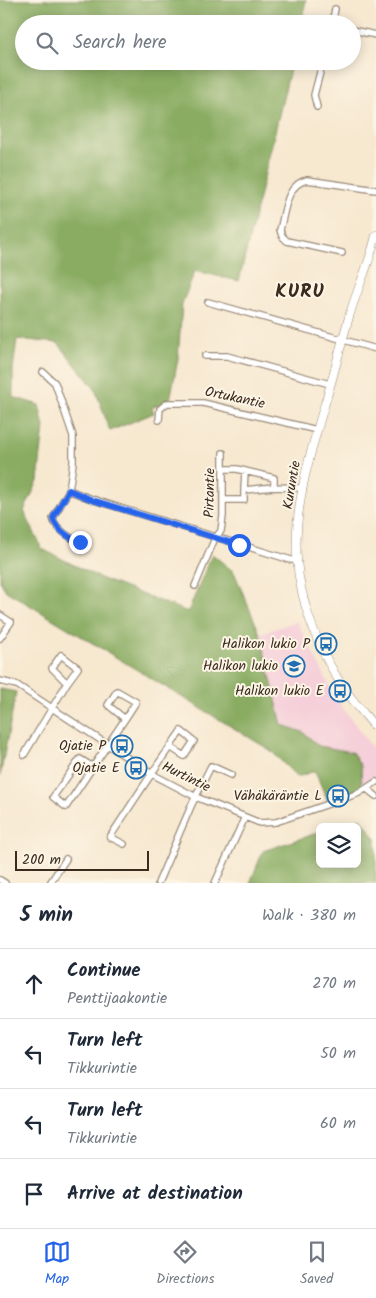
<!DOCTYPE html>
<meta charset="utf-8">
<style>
:root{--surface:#fff;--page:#f2f2f3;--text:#1f2937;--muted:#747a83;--line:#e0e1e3;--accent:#2563eb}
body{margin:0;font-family:Kalam,sans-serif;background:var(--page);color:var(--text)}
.controls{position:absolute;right:15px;bottom:15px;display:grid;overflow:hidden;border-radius:8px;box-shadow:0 2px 12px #0003}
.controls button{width:45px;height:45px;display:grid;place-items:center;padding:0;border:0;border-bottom:1px solid var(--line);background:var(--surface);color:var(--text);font:25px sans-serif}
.scale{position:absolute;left:15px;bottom:12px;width:134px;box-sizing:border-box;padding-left:5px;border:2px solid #3b2a1e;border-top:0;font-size:14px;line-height:18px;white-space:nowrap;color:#3b2a1e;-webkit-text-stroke:4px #fcf5e5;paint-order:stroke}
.stop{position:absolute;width:15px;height:15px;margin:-11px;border:4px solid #2563eb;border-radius:50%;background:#fff}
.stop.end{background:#2563eb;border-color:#fff;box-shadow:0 1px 5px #0008}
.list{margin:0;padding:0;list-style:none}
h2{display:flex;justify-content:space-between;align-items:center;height:65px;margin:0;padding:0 20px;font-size:21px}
h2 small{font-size:16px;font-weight:400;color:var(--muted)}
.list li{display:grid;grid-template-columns:32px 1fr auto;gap:15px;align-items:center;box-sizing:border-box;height:70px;padding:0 20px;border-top:1px solid var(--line)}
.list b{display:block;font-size:19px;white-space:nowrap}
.list p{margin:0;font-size:16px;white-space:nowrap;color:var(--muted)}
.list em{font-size:16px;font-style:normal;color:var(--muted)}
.icon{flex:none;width:28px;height:28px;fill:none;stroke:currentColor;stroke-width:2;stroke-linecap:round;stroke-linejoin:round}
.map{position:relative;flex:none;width:376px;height:883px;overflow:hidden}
.search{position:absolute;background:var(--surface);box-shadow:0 2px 12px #0003;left:15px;right:15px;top:15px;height:55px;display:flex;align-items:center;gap:12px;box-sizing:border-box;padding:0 18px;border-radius:28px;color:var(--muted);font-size:19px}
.sheet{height:345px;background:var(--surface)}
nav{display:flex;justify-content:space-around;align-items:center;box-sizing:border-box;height:70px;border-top:1px solid var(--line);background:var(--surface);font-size:14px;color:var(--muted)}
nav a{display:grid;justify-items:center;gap:2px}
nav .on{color:var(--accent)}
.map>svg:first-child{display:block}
.built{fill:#f5cfd9}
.forest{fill:#89ac62;stroke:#626b40}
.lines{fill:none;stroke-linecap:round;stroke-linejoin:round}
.street-casing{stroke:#998977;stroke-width:8}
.secondary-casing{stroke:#998977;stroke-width:9}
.street{stroke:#fff;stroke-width:5.5}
.secondary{stroke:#fff;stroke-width:8}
.route{stroke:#2563eb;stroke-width:6}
.labels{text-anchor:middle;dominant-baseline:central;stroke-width:4;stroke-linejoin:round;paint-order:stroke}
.street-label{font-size:14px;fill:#3b2a1e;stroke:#fcf5e5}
.poi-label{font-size:14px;fill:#3b2a1e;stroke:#fcf5e5;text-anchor:end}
.district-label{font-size:19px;font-weight:bold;letter-spacing:1px;fill:#3b2a1e;stroke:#fcf5e5}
</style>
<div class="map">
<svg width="376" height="883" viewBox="0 0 376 883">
<rect width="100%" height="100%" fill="#fcf5e5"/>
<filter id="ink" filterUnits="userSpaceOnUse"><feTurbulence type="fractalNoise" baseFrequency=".02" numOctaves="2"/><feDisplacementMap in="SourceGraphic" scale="10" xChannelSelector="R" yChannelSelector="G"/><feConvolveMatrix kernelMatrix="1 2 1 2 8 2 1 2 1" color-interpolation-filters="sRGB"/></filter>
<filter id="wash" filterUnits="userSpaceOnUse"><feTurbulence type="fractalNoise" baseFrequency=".0096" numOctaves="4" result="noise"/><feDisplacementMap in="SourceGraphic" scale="20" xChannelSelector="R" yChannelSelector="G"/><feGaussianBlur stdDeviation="1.12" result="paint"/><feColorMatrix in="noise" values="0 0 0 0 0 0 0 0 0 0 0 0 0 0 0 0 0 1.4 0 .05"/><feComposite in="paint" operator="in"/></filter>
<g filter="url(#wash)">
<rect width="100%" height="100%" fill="#f7e8d0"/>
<path class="built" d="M 297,621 L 335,697 L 376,753 L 376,776 L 362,788 L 361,766 L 352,752 L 319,746 L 303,732 L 282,725 L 260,634 Z"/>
<path class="forest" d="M 0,0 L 306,0 L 301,24 L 24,24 L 24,61 L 292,61 L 239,281 L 195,271 L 182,304 L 178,359 L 170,400 L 152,407 L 154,413 L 110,431 L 95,389 L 58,343 L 17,339 L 13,369 L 13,397 L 39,405 L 44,427 L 38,481 L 24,511 L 42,549 L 102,579 L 188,612 L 212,554 L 234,572 L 260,634 L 282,725 L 303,732 L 319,746 L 352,752 L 361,766 L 362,788 L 328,802 L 315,771 L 297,777 L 270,750 L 6,591 L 0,581 Z
M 0,689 L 16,692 L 0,777 Z
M 361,818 L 376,839 L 376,883 L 250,883 L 263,851 L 320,832 L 320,864 L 357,864 L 357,827 L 336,827 Z"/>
</g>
<g filter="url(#ink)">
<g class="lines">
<g class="street-casing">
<path id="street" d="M 332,24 L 335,9
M 352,30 L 376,35
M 317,107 L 314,95 L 323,61
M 342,253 L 287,241 L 282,236 L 280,230 C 285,212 286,184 307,180 L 376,190
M 208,302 L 376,349
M 205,356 L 227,356 L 330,384
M 43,372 L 55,383 L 73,436 L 73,463 L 69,490 C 93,501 118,507 143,515 C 192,530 241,545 291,560 L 297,560
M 159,420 L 160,409 L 167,403 L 203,403 L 317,430
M 223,469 L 237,469 L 274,478 L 274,487
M 69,490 L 53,518 C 55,528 70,539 80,541
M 244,490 L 245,471
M 223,500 L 244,500 L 244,490 L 274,487 L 303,488
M 195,586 L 215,538 L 221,531 L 223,516 L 223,453
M 0,615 L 11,622 L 0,638
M 0,681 L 17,685 L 152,774 L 196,797 L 260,823 L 276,822 L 343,799 L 359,793 L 376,782
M 24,755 L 67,683 L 52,668 L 61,655 L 78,668 L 67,683
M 93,767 L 80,759 L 53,797 L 66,807 L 125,719 L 108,705 L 117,691 L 136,702 L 125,719
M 367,789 L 376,796
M 124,844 L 110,837 C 133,802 156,766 181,731 L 194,741 L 184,756 L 170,747
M 0,880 L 5,883
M 50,883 L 66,859
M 158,883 L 192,804 L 211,766 L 231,775
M 215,883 L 245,817"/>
</g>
<g class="secondary-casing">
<path id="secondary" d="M 376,235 C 370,263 357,289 349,317 C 342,341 336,366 329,390 C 313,444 293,503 297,560 C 300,599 315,640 335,674 C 346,694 362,711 376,728"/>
</g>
<use href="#street" class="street"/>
<use href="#secondary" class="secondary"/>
</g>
</g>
<g class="lines" filter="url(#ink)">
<path class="route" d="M 80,542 C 70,539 55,528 53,518 L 69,490 L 92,500 L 239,545"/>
</g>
<defs>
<g id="bus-ring" transform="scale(1.125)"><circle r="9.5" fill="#fcf5e5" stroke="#1f6fb2" stroke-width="1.5"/><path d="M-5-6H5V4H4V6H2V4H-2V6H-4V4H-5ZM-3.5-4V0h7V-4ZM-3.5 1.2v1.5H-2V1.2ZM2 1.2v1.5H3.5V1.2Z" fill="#1f6fb2"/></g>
<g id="school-ring" transform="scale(1.125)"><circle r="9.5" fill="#fcf5e5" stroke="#1f6fb2" stroke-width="1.5"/><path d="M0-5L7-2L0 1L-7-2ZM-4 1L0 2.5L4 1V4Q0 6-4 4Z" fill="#1f6fb2"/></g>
</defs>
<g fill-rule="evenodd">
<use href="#bus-ring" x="326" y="644"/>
<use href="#school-ring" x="294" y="666"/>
<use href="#bus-ring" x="340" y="691"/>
<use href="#bus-ring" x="122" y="746"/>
<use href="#bus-ring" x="136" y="768"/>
<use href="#bus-ring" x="338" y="796"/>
</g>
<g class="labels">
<g class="street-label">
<text transform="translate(235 398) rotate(12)">Ortukantie</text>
<text transform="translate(292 485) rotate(-80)">Kuruntie</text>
<text transform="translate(210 493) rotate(-89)">Pirtantie</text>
<text transform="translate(186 777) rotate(26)">Hurtintie</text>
</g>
<g class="poi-label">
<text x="310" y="644">Halikon lukio P</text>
<text x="278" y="666">Halikon lukio</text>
<text x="324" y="691">Halikon lukio E</text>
<text x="106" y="746">Ojatie P</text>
<text x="120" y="768">Ojatie E</text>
<text x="322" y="796">Vähäkäräntie L</text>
</g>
<g class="district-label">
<text x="300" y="292">KURU</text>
</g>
</g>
</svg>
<div class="controls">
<button><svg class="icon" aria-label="layers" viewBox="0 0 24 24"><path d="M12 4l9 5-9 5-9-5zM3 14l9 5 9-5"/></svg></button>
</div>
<div class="scale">200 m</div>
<div class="stop" style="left:239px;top:545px"></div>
<div class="stop end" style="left:80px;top:542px"></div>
<div class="search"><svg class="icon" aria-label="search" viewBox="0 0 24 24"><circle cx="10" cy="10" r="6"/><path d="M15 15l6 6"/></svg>Search here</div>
</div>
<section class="sheet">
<h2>5 min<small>Walk · 380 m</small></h2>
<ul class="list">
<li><svg class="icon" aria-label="ahead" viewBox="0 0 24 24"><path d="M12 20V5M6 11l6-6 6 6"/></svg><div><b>Continue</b><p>Penttijaakontie</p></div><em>270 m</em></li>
<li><svg class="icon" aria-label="left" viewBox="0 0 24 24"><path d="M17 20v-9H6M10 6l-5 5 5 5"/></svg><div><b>Turn left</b><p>Tikkurintie</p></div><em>50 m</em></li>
<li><svg class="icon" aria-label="left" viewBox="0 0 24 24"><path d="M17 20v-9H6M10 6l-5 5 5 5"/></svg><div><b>Turn left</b><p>Tikkurintie</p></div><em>60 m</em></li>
<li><svg class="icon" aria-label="arrive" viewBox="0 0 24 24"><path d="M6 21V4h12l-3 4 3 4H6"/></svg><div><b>Arrive at destination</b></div></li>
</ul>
</section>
<nav>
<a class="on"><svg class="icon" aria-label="map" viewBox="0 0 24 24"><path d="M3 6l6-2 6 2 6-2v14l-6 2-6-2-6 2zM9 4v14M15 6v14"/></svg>Map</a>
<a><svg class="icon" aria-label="directions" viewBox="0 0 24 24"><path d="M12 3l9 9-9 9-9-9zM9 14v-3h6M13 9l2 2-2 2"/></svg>Directions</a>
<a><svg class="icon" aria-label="saved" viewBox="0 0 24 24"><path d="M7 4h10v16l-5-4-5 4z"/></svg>Saved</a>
</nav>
